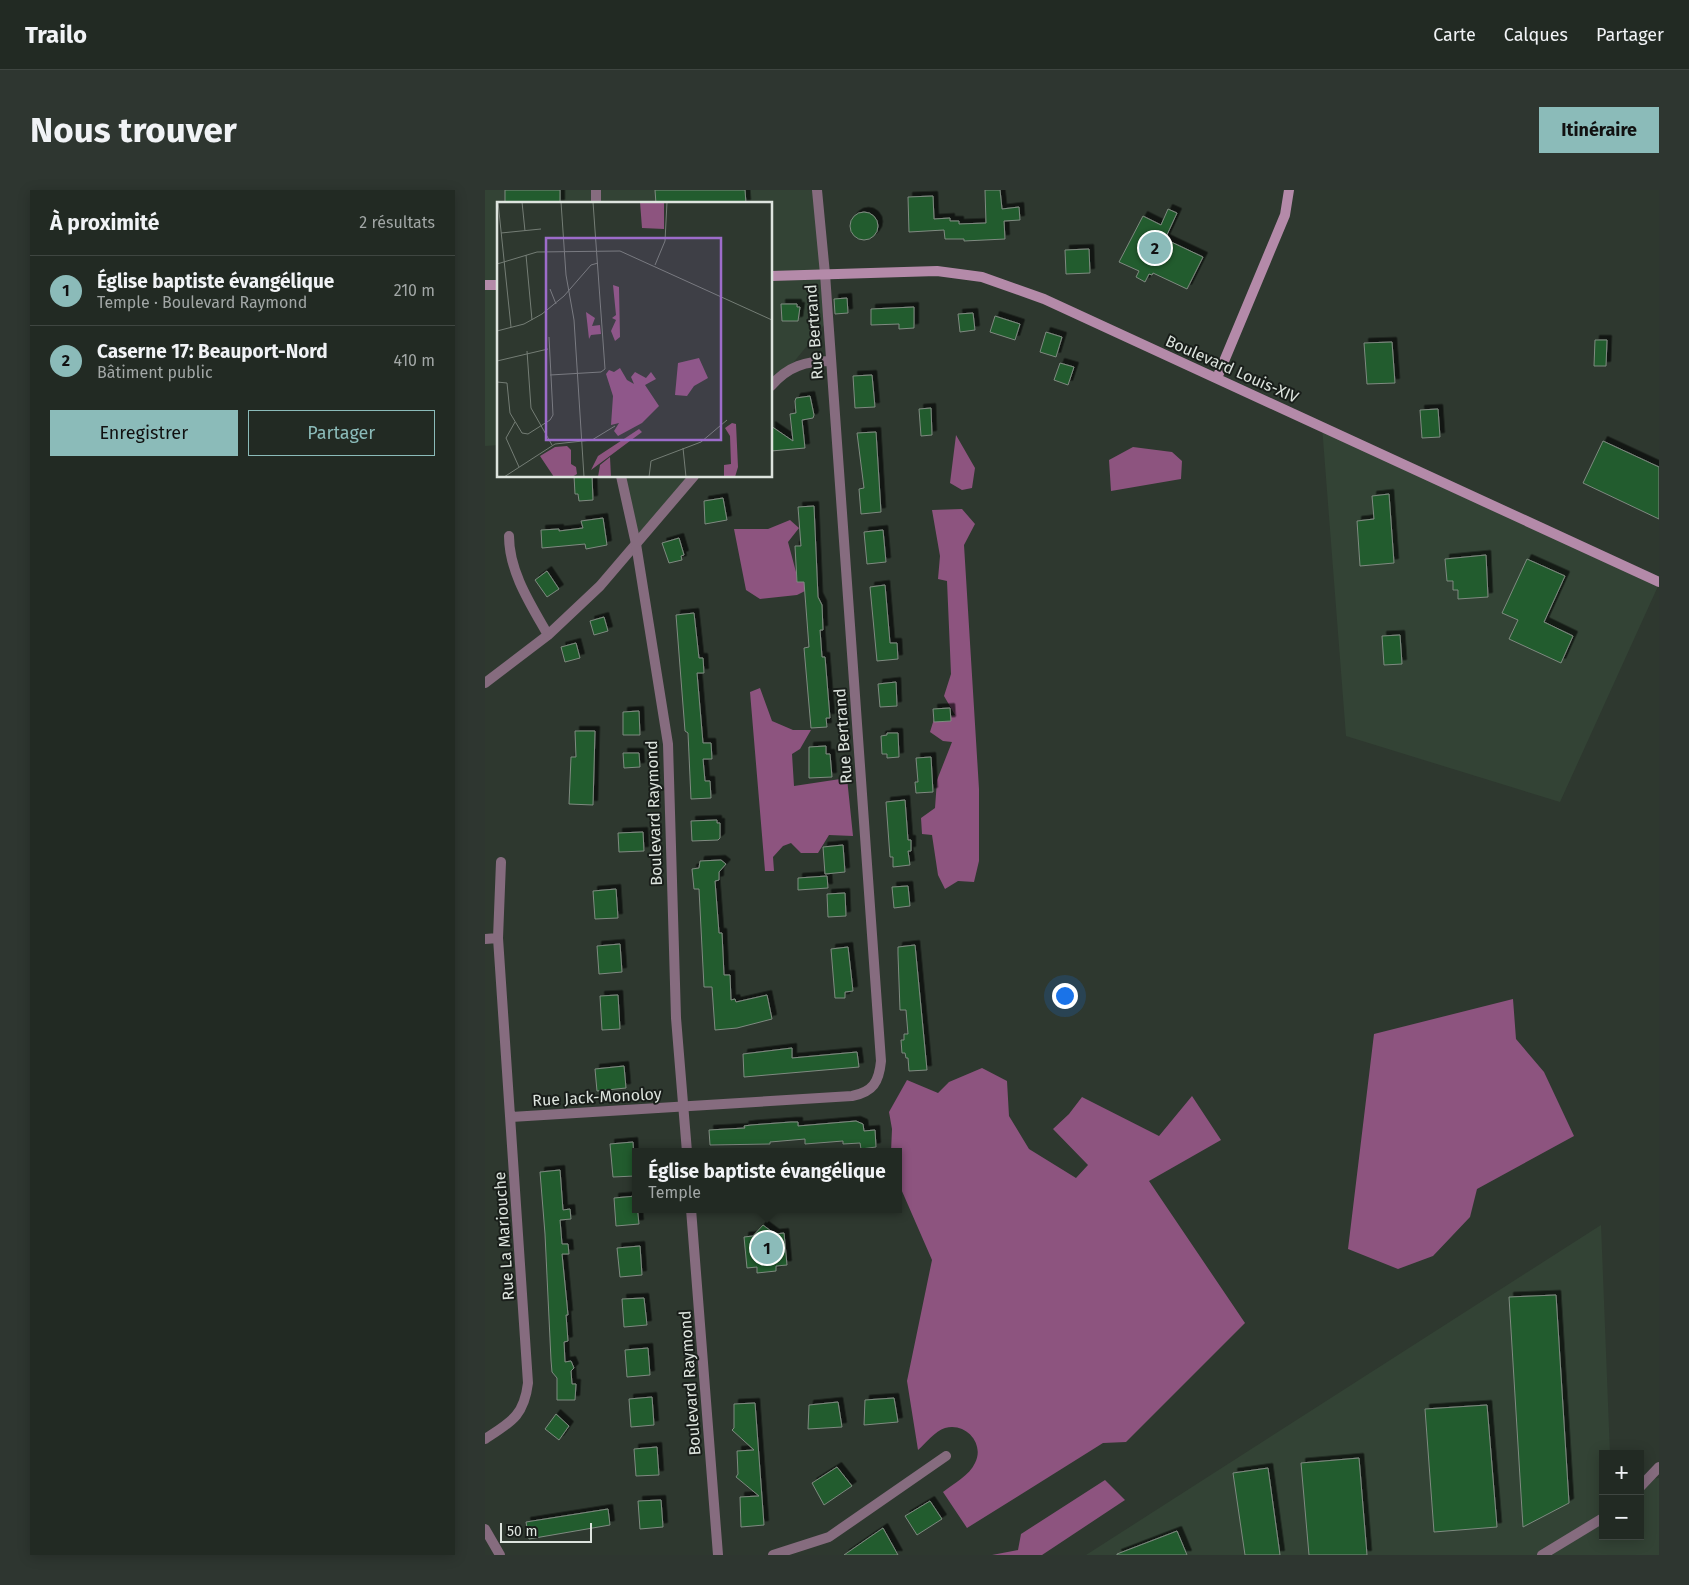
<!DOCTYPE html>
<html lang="fr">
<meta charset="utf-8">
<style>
:root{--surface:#222a23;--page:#2e3630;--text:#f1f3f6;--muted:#a2a7a6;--line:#3f4641;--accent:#8bbbb9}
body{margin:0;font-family:"Fira Sans",sans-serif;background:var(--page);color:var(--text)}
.controls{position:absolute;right:15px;bottom:15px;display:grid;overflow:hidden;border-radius:0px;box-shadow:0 2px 12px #0003}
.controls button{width:45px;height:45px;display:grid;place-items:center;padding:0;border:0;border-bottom:1px solid var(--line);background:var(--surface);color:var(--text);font:25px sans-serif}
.scale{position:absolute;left:15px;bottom:12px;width:92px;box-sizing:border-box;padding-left:5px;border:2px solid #dde4de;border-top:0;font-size:14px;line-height:18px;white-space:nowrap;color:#dde4de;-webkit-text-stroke:4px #191e1a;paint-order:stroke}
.you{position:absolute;left:579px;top:805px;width:18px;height:18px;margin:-12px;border:4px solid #fff;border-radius:50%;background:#1a73e8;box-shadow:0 0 0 8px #1a73e833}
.badge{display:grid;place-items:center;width:32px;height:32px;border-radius:50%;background:var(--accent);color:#111;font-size:16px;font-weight:700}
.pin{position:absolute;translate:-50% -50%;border:2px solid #fff;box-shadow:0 1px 5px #0006}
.popup{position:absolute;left:147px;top:958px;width:270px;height:65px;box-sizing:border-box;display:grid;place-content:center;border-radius:0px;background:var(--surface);filter:drop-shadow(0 1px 4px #0005);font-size:16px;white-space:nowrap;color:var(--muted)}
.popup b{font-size:19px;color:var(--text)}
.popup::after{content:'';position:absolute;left:50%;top:100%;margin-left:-10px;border:10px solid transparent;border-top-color:var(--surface)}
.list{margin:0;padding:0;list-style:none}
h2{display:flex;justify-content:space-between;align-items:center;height:65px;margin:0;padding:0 20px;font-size:21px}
h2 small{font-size:16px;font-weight:400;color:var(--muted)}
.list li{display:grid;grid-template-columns:32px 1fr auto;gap:15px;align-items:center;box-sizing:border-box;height:70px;padding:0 20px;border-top:1px solid var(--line)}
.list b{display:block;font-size:19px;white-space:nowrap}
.list p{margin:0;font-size:16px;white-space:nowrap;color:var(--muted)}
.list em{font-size:16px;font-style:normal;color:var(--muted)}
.actions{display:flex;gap:10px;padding:15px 20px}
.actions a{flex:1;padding:11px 0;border:1px solid var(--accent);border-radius:0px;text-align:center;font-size:18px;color:var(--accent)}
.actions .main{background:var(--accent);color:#111}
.map{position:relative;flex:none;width:1174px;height:1365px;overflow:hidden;border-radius:0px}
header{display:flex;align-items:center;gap:30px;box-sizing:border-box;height:70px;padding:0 25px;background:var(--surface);border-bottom:1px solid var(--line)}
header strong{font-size:24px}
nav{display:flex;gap:28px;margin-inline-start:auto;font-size:18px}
.intro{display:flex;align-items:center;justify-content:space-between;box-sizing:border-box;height:120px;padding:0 30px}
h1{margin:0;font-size:35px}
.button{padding:12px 22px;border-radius:0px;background:var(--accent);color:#111;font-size:18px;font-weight:700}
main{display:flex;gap:30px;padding:0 30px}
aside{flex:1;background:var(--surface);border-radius:0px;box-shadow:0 2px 12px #0003}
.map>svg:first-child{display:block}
.built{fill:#334335}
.forest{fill:#8d547f}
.building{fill:#215c2f;stroke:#7f8a80;filter:url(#shadow)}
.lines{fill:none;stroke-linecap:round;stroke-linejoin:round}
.minor{stroke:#866c7f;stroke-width:10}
.tertiary{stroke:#866c7f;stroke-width:10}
.secondary{stroke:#b48aa9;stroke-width:10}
.labels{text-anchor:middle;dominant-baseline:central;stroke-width:4;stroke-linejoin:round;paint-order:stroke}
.street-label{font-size:16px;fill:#dde4de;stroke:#191e1a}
.inset-road{fill:none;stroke:#747d75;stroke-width:1}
.view{fill:#9d6cca;fill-opacity:0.15;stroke:#9d6cca;stroke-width:2.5}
.inset-edge{fill:none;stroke:#dde4de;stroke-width:2.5}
</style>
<header>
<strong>Trailo</strong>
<nav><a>Carte</a><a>Calques</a><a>Partager</a></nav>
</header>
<div class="intro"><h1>Nous trouver</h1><a class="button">Itinéraire</a></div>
<main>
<aside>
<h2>À proximité<small>2 résultats</small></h2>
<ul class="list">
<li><span class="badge">1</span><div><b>Église baptiste évangélique</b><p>Temple · Boulevard Raymond</p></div><em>210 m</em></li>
<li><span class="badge">2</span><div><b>Caserne 17: Beauport-Nord</b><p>Bâtiment public</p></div><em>410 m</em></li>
</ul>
<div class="actions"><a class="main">Enregistrer</a><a>Partager</a></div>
</aside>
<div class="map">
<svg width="1174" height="1365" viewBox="0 0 1174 1365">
<defs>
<filter id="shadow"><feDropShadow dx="4.5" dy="-4.5" stdDeviation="0" flood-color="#0009"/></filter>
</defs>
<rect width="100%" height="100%" fill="#2e382f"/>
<path class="built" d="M 0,0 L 332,0 L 343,130 L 286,200 L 286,14 L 14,14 L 14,255 L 0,256 Z
M 837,236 L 1174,394 L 1075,612 L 861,546 Z
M 136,286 L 212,286 L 151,354 Z
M 1116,1035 L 1125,1264 L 1118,1264 L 1118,1346 L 1155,1346 L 1155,1290 L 1174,1288 L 1174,1365 L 601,1365 Z"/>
<path class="forest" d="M 471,245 L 490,278 L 487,298 L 477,300 L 465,293 Z
M 648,257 L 687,262 L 697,271 L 696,289 L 626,301 L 624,270 Z
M 477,319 L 490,334 L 479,355 L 494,599 L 494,671 L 489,692 L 473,691 L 460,699 L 453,685 L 447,645 L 437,644 L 436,628 L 450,618 L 452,590 L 467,552 L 458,551 L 445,542 L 449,529 L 470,525 L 459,506 L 466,484 L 462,391 L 453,389 L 455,366 L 447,320 Z
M 305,330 L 314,338 L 303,352 L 311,382 L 330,396 L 312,405 L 275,409 L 261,400 L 249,339 L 283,339 Z
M 275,498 L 287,531 L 308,540 L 326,540 L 315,559 L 307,564 L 309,596 L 362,588 L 368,646 L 344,645 L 333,663 L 316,663 L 306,653 L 298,656 L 288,667 L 289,681 L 280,681 L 265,502 Z
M 1028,809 L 1031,849 L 1059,882 L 1089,946 L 992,999 L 985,1027 L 948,1066 L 913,1079 L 863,1059 L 889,844 Z
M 497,878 L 522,891 L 524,926 L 544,959 L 591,988 L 603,975 L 568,939 L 584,924 L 597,907 L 674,946 L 707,906 L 736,950 L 664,991 L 760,1133 L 641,1252 L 618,1253 L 482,1338 L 458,1302 C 468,1294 485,1285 490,1273 C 500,1254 481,1232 460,1238 C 450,1241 441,1253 433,1260 L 422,1191 L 447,1070 L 413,992 L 413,962 L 406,962 L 407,939 L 404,922 L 422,890 L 453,903 L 464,892 Z
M 620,1290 L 640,1310 L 557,1365 L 507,1365 L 533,1360 L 536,1344 Z"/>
<path class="building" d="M 20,0 L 75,0 L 75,14 L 20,14 Z
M 170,0 L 260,0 L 261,14 L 171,14 Z
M 500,0 L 515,0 L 517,19 L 534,17 L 535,30 L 519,31 L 520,49 L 479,51 L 479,49 L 460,49 L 459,40 L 424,42 L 423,7 L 448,6 L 449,29 L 465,28 L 465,31 L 474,31 L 474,34 L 501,33 Z
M 683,19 L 692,23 L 680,49 L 718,67 L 702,99 L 668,83 L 667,85 L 664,84 L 660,92 L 651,87 L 654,81 L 634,72 L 658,26 L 676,35 Z
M365 36a14 14 0 1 1 28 0a14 14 0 1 1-28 0Z
M 604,59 L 605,83 L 581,84 L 580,60 Z
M 362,108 L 363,123 L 350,124 L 349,109 Z
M 296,114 L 312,114 L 312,117 L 315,117 L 313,131 L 297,131 Z
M 429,117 L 429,138 L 414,139 L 414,134 L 386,135 L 386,119 Z
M 488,123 L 490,140 L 475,142 L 473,124 Z
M 510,126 L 535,134 L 530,150 L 505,142 Z
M 561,142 L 577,147 L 571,167 L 555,162 Z
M 1110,150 L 1122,150 L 1121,176 L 1109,176 Z
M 907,152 L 910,193 L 882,194 L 879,153 Z
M 575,173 L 589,177 L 583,195 L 569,190 Z
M 387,185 L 390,217 L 370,218 L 368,186 Z
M 325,206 L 329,225 L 328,228 L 317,230 L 320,258 L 286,261 L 286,236 L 308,251 L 305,224 L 311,223 L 310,211 L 311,208 Z
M 446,218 L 447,245 L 436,246 L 434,219 Z
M 953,219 L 955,247 L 937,248 L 935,220 Z
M 391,242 L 396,322 L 376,324 L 374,299 L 379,298 L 372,243 Z
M 1118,251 L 1174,277 L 1174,329 L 1098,293 Z
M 89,286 L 107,286 L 108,310 L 94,311 L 93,304 L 90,304 Z
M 904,304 L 909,373 L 875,376 L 872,331 L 889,329 L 887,306 Z
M 238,308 L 242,330 L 220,334 L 219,311 Z
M 329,316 L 333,407 L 337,415 L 338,440 L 335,440 L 337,467 L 340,467 L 345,528 L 341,528 L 342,537 L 326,538 L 319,458 L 324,457 L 319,392 L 312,392 L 310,356 L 316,356 L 313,317 Z
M 118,328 L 122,355 L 101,359 L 100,354 L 57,358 L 56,340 L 74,339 L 74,341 L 98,338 L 96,331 Z
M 398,340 L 401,372 L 382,374 L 379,342 Z
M 194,348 L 199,365 L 196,366 L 197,370 L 184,373 L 177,353 Z
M 1001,365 L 1003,407 L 973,409 L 973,400 L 968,400 L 968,391 L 962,391 L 960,369 Z
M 1042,369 L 1080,386 L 1059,432 L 1088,446 L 1076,473 L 1024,449 L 1033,430 L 1017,423 Z
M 62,381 L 74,399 L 62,407 L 50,390 Z
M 400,395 L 405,453 L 412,453 L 413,469 L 392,471 L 385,397 Z
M 209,423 L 214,468 L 218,468 L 219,483 L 212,483 L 218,553 L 226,553 L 227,569 L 218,569 L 220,591 L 225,591 L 226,608 L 206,609 L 203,543 L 200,541 L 191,425 Z
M 119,427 L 123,441 L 109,445 L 105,431 Z
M 915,445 L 917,474 L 899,475 L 897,446 Z
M 91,453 L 95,468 L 80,472 L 76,457 Z
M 411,492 L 412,516 L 395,517 L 393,494 Z
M 465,518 L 466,531 L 449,532 L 448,519 Z
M 154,521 L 155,545 L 138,545 L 138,522 Z
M 90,541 L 110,541 L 108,615 L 84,614 L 86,567 L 91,567 Z
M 402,543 L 413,543 L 414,567 L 402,568 L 402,564 L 397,564 L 396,546 L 402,545 Z
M 341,556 L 341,564 L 345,564 L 347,587 L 324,588 L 324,557 Z
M 138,563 L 154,563 L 155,577 L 139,578 Z
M 446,567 L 448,602 L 431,603 L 430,592 L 433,592 L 431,568 Z
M 420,610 L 423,650 L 426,650 L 426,661 L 423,661 L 425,675 L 408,677 L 408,667 L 405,667 L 401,612 Z
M 232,630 L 232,633 L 235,633 L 235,648 L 233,650 L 207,651 L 206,631 Z
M 158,642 L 159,661 L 134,662 L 133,643 Z
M 358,655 L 360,682 L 340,684 L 338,657 Z
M 236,670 L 241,674 L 234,682 L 234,690 L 230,691 L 234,743 L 237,743 L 239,785 L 245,785 L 246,810 L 250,809 L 251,812 L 282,805 L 287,829 L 252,838 L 230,840 L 227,797 L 219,797 L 214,699 L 209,699 L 207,679 L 214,678 L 215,671 Z
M 342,686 L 343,698 L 313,700 L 313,688 Z
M 423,696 L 425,716 L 409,718 L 407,697 Z
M 131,699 L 133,728 L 110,729 L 108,701 Z
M 360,703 L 361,726 L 343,727 L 342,704 Z
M 135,754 L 137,782 L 114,784 L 112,756 Z
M 430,755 L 442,880 L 424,881 L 423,868 L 421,868 L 420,863 L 417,863 L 416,850 L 419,850 L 419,844 L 423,844 L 421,820 L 415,820 L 413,764 L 413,757 Z
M 363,757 L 368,801 L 360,802 L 360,808 L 350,808 L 346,759 Z
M 133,805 L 135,839 L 117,840 L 115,806 Z
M 307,858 L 307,868 L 372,862 L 374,877 L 259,887 L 258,864 Z
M 139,876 L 141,898 L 112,901 L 110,879 Z
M 371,931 L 378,934 L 379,941 L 390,940 L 391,957 L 376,959 L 375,953 L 358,954 L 358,951 L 320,954 L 320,949 L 285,952 L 285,954 L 225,955 L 224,940 L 260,938 L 259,936 L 266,935 L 306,932 L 313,932 L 313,936 Z
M 148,952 L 150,986 L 128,987 L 125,954 Z
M 75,980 L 78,1020 L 85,1019 L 86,1029 L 75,1030 L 77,1054 L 83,1054 L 84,1064 L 77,1064 L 83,1125 L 81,1125 L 83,1151 L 79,1152 L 80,1172 L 86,1171 L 89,1178 L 86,1181 L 87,1194 L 91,1194 L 90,1210 L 72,1210 L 72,1188 L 67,1182 L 66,1170 L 60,1044 L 55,982 Z
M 151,1006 L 154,1034 L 131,1036 L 129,1008 Z
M 278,1035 L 290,1044 L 299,1043 L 302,1075 L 291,1076 L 291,1081 L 272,1083 L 272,1077 L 262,1078 L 259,1047 L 268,1046 Z
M 155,1056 L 157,1085 L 135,1087 L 132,1058 Z
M 1071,1105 L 1084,1313 L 1038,1337 L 1024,1107 Z
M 159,1108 L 162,1135 L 139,1137 L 137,1109 Z
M 163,1158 L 165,1185 L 142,1187 L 140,1160 Z
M 167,1207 L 169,1235 L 146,1237 L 144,1209 Z
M 409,1208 L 413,1232 L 379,1235 L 380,1210 Z
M 353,1212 L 357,1237 L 323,1239 L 324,1215 Z
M 270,1213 L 279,1335 L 256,1337 L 255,1307 L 274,1306 L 251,1287 L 253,1284 L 252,1261 L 269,1260 L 247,1240 L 249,1238 L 249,1214 Z
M 1002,1215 L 1012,1337 L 949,1342 L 940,1219 Z
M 71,1224 L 84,1236 L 74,1250 L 60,1239 Z
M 172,1257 L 174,1285 L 151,1286 L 149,1259 Z
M 874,1268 L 882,1365 L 824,1365 L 816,1273 Z
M 352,1277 L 367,1296 L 339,1315 L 327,1293 Z
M 783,1278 L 795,1365 L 760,1365 L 748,1283 Z
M 176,1310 L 178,1337 L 155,1339 L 153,1311 Z
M 445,1311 L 457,1329 L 432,1345 L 420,1326 Z
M 123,1319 L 125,1335 L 44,1349 L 41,1332 Z
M 398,1338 L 413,1365 L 359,1365 L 369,1358 Z
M 692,1341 L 702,1365 L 632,1365 L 632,1364 Z"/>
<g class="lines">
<path class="minor" d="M 286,196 C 303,176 321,171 346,171
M 24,346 C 24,382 46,415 63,445
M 0,493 L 63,445 L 115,396 L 209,286
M 0,749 L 13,748
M 26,927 L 367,906 C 388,902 394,892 396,871 L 340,84 L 332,0
M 0,1249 C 26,1232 39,1226 43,1193 L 13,748 L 16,672
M 1155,1297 L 1174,1277
M 0,1339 L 15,1365
M 288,1365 L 344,1347 L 461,1266
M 1057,1365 L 1118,1328"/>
<path class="tertiary" d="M 111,0 L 111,14
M 136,286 L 151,354 L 183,554 L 191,828 L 202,962
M 206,1019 L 233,1365"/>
<path class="secondary" d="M 286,86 L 452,81 L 497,87 L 559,109 L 1174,392
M 0,95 L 14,95
M 732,188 L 800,25 L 804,0"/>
</g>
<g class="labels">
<g class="street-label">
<text transform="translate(329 142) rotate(-94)">Rue Bertrand</text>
<text transform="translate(747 179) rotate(24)">Boulevard Louis-XIV</text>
<text transform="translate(358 546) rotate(-94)">Rue Bertrand</text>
<text transform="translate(169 623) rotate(-92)">Boulevard Raymond</text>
<text transform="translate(112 907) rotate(-3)">Rue Jack-Monoloy</text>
<text transform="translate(19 1046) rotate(-94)">Rue La Mariouche</text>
<text transform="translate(205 1193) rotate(-94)">Boulevard Raymond</text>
</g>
</g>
<g transform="translate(12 12)">
<rect width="275" height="275" fill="#2e382f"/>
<path d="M 143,0 L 167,0 L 167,27 L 145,26 ZM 116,83 L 122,85 L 123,135 L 118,139 L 114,129 L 119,118 L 115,116 L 119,113 ZM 89,110 L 98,116 L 95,124 L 103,123 L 104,132 L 94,133 L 92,137 ZM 202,156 L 211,176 L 197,184 L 190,194 L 178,193 L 181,161 ZM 123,166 L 130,178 L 137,182 L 134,175 L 138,170 L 149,176 L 154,170 L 159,177 L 148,183 L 162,204 L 145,221 L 121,234 L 117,229 L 122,221 L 114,223 L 116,194 L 109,172 L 112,168 L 117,170 ZM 235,221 L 239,222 L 241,265 L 238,275 L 227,275 L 227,263 L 234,262 L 233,234 L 228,226 ZM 142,227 L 145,230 L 94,268 L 101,254 ZM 70,244 L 74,248 L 74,262 L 79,265 L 80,272 L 75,275 L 57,275 L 43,254 L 58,245 ZM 113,255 L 114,275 L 101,275 L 103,263 Z" fill="#8d547f"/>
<path class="inset-road" d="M 1,0 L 14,125M 25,0 L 28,29M 64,0 L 69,73 L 77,118 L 87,275M 4,31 L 44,27M 29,53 L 35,118M 0,62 L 40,50 L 123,49 L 275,118M 158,63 L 168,39 L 170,0M 53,87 L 59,102M 0,129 L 27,122 L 45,112 L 67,94 L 94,63 L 101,61M 30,149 L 34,206 L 55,243M 0,159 L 51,147M 53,173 L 104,170 L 108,167 L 96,0M 0,180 L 10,181 L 13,211 L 25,231 L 31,232 L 53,218 L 56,213 L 52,135M 18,220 L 9,236 L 22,265M 186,246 L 189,275M 7,275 L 58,242 L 95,238 L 118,224M 152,275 L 154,259 L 204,240 L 230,218"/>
<path class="view" d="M 49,36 L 224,36 L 224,238 L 49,238 Z"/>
<rect width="275" height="275" class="inset-edge"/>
</g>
</svg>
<div class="controls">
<button>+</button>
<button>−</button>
</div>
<div class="scale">50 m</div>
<div class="you"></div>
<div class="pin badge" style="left:282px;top:1058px">1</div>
<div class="popup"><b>Église baptiste évangélique</b>Temple</div>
<div class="pin badge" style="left:670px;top:58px">2</div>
</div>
</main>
